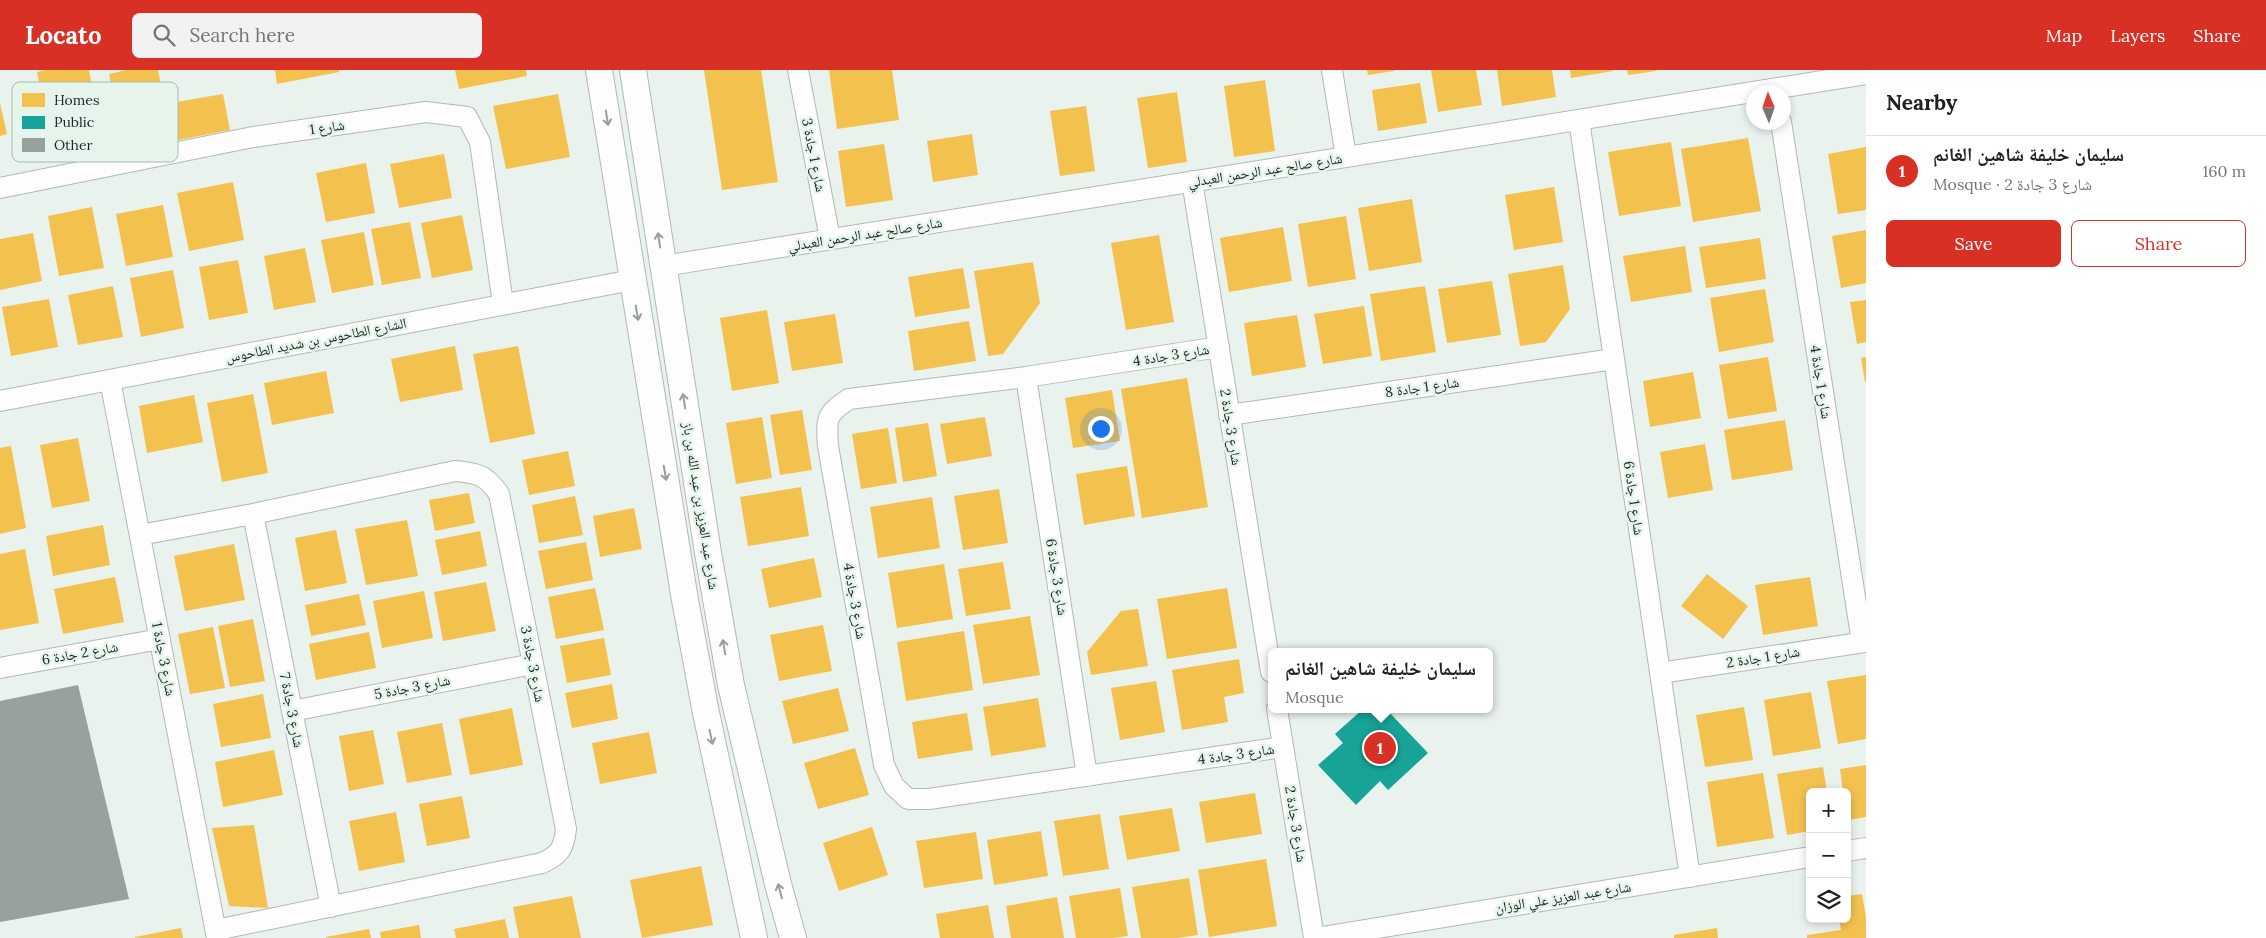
<!DOCTYPE html>
<meta charset="utf-8">
<style>
:root{--surface:#fff;--page:#f2f2f2;--text:#202124;--muted:#757577;--line:#e0e0e0;--accent:#d93025}
body{margin:0;font-family:Lora,"Noto Naskh Arabic",serif;background:var(--page);color:var(--text)}
.controls{position:absolute;right:15px;bottom:15px;display:grid;overflow:hidden;border-radius:8px;box-shadow:0 2px 8px #0003}
.controls button{width:45px;height:45px;display:grid;place-items:center;padding:0;border:0;border-bottom:1px solid var(--line);background:var(--surface);color:var(--text);font:25px sans-serif}
.compass{position:absolute;left:1746px;top:15px;width:45px;height:45px;border-radius:50%;background:var(--surface);box-shadow:0 2px 8px #0003;rotate:358deg}
.you{position:absolute;left:1100px;top:358px;width:18px;height:18px;margin:-12px;border:4px solid #fff;border-radius:50%;background:#1a73e8;box-shadow:0 0 0 8px #1a73e833}
.badge{display:grid;place-items:center;width:32px;height:32px;border-radius:50%;background:var(--accent);color:#fff;font-size:16px;font-weight:700}
.pin{position:absolute;translate:-50% -50%;border:2px solid #fff;box-shadow:0 1px 5px #0006}
.popup{position:absolute;left:1268px;top:578px;width:225px;height:65px;box-sizing:border-box;display:grid;place-content:center;border-radius:8px;background:var(--surface);filter:drop-shadow(0 1px 4px #0005);font-size:16px;white-space:nowrap;color:var(--muted)}
.popup b{font-size:19px;color:var(--text)}
.popup::after{content:'';position:absolute;left:50%;top:100%;margin-left:-10px;border:10px solid transparent;border-top-color:var(--surface)}
.list{margin:0;padding:0;list-style:none}
h2{display:flex;justify-content:space-between;align-items:center;height:65px;margin:0;padding:0 20px;font-size:21px}
h2 small{font-size:16px;font-weight:400;color:var(--muted)}
.list li{display:grid;grid-template-columns:32px 1fr auto;gap:15px;align-items:center;box-sizing:border-box;height:70px;padding:0 20px;border-top:1px solid var(--line)}
.list b{display:block;font-size:19px;white-space:nowrap}
.list p{margin:0;font-size:16px;white-space:nowrap;color:var(--muted)}
.list em{font-size:16px;font-style:normal;color:var(--muted)}
.actions{display:flex;gap:10px;padding:15px 20px}
.actions a{flex:1;padding:11px 0;border:1px solid var(--accent);border-radius:8px;text-align:center;font-size:18px;color:var(--accent)}
.actions .main{background:var(--accent);color:#fff}
.icon{flex:none;width:28px;height:28px;fill:none;stroke:currentColor;stroke-width:2;stroke-linecap:round;stroke-linejoin:round}
.map{position:relative;flex:none;width:1866px;height:868px;overflow:hidden}
header{display:flex;align-items:center;gap:30px;box-sizing:border-box;height:70px;padding:0 25px;background:var(--accent);color:#fff}
header strong{font-size:24px}
nav{display:flex;gap:28px;margin-inline-start:auto;font-size:18px}
.search{width:350px;height:45px;background:var(--page);display:flex;align-items:center;gap:12px;box-sizing:border-box;padding:0 18px;border-radius:8px;color:var(--muted);font-size:19px}
main{display:flex}
aside{flex:1;background:var(--surface)}
.map>svg:first-child{display:block}
.homes{fill:#f2c14e}
.public{fill:#17a398}
.building{fill:#98a19b}
.lines{fill:none;stroke-linecap:round;stroke-linejoin:round}
.minor-casing{stroke:#b2b8b5;stroke-width:22}
.tertiary-casing{stroke:#b2b8b5;stroke-width:28}
.minor{stroke:#fcfdfc;stroke-width:20}
.tertiary{stroke:#fcfdfc;stroke-width:26}
.oneway{stroke:#999d9b}
.labels{text-anchor:middle;dominant-baseline:central;stroke-width:5;stroke-linejoin:round;paint-order:stroke}
.street-label{font-size:14px;fill:#212724;stroke:#e6f5ec}
.key{fill:#e6f5ec;stroke:#abb7b0;stroke-width:1}
.key-label{font-size:14px;fill:#212724}
</style>
<header>
<strong>Locato</strong>
<div class="search"><svg class="icon" aria-label="search" viewBox="0 0 24 24"><circle cx="10" cy="10" r="6"/><path d="M15 15l6 6"/></svg>Search here</div>
<nav><a>Map</a><a>Layers</a><a>Share</a></nav>
</header>
<main>
<div class="map">
<svg width="1866" height="868" viewBox="0 0 1866 868">
<rect width="100%" height="100%" fill="#eaf2ed"/>
<path class="homes" d="M 46,0 L 89,0 L 99,54 L 49,64 L 37,2 Z
M 127,0 L 158,0 L 170,61 L 122,71 L 109,4 Z
M 275,0 L 339,0 L 339,2 L 277,14 Z
M 455,0 L 526,0 L 527,6 L 459,19 Z
M 704,0 L 761,0 L 778,112 L 722,120 Z
M 829,0 L 892,0 L 899,50 L 837,59 Z
M 1367,0 L 1394,0 L 1394,1 L 1368,5 Z
M 1431,0 L 1476,0 L 1482,35 L 1438,42 Z
M 1497,0 L 1552,0 L 1556,27 L 1502,36 Z
M 1570,0 L 1613,0 L 1613,1 L 1571,8 Z
M 1627,0 L 1656,0 L 1656,1 L 1628,5 Z
M 1265,10 L 1275,81 L 1234,87 L 1224,16 Z
M 1420,13 L 1427,53 L 1378,61 L 1372,20 Z
M 1177,22 L 1187,92 L 1148,98 L 1137,28 Z
M 223,24 L 230,60 L 178,70 L 171,33 Z
M 558,24 L 570,87 L 506,99 L 493,36 Z
M 0,33 L 7,64 L 0,66 Z
M 1086,36 L 1095,101 L 1060,106 L 1050,41 Z
M 972,64 L 978,105 L 933,112 L 927,71 Z
M 1748,68 L 1761,141 L 1693,152 L 1681,79 Z
M 1671,72 L 1681,136 L 1619,146 L 1608,82 Z
M 884,74 L 893,130 L 846,137 L 838,81 Z
M 1866,77 L 1866,140 L 1838,144 L 1828,84 Z
M 444,84 L 452,128 L 399,138 L 390,94 Z
M 366,93 L 375,143 L 326,152 L 316,103 Z
M 233,112 L 244,170 L 189,181 L 177,123 Z
M 1554,117 L 1563,172 L 1514,180 L 1505,125 Z
M 1412,129 L 1422,192 L 1369,201 L 1358,138 Z
M 163,135 L 173,187 L 126,196 L 116,144 Z
M 92,137 L 104,198 L 59,206 L 48,146 Z
M 462,145 L 473,200 L 432,208 L 421,153 Z
M 1346,146 L 1356,209 L 1308,217 L 1298,154 Z
M 410,152 L 421,208 L 382,215 L 371,159 Z
M 1283,157 L 1292,211 L 1229,222 L 1220,168 Z
M 1866,160 L 1866,213 L 1841,218 L 1832,166 Z
M 364,162 L 374,215 L 332,223 L 321,170 Z
M 33,163 L 42,211 L 0,220 L 0,169 Z
M 1159,165 L 1174,252 L 1126,260 L 1111,173 Z
M 1760,168 L 1766,209 L 1706,218 L 1699,177 Z
M 1685,176 L 1692,222 L 1631,232 L 1623,186 Z
M 305,178 L 316,232 L 274,240 L 264,186 Z
M 238,190 L 248,243 L 209,250 L 199,197 Z
M 1033,192 L 1040,233 L 1003,284 L 988,286 L 974,201 Z
M 1563,195 L 1570,239 L 1546,272 L 1520,276 L 1508,204 Z
M 963,198 L 970,238 L 915,247 L 908,207 Z
M 173,200 L 184,258 L 141,267 L 130,208 Z
M 1492,211 L 1501,265 L 1447,273 L 1438,219 Z
M 113,216 L 123,267 L 78,275 L 68,225 Z
M 1425,216 L 1436,282 L 1381,291 L 1370,224 Z
M 1765,219 L 1774,272 L 1719,282 L 1710,228 Z
M 49,229 L 58,277 L 11,286 L 2,237 Z
M 1866,230 L 1866,272 L 1857,274 L 1850,232 Z
M 1364,236 L 1372,286 L 1323,294 L 1314,244 Z
M 767,240 L 779,313 L 732,321 L 720,248 Z
M 835,244 L 843,293 L 792,301 L 784,252 Z
M 1297,245 L 1306,297 L 1252,306 L 1244,253 Z
M 969,251 L 976,291 L 914,301 L 908,261 Z
M 455,276 L 463,320 L 400,332 L 391,289 Z
M 518,276 L 535,364 L 490,373 L 473,284 Z
M 1768,287 L 1777,341 L 1728,349 L 1719,295 Z
M 1866,287 L 1866,312 L 1865,312 L 1861,288 Z
M 326,301 L 334,343 L 272,355 L 264,313 Z
M 1693,302 L 1701,348 L 1650,357 L 1643,311 Z
M 1187,308 L 1208,437 L 1142,448 L 1121,319 Z
M 1112,320 L 1120,371 L 1073,378 L 1065,328 Z
M 253,324 L 268,403 L 222,412 L 207,333 Z
M 194,325 L 203,372 L 147,383 L 139,336 Z
M 802,340 L 812,400 L 780,405 L 770,345 Z
M 762,347 L 772,408 L 736,414 L 726,353 Z
M 985,347 L 992,386 L 947,394 L 940,354 Z
M 1785,350 L 1793,400 L 1732,410 L 1724,360 Z
M 928,353 L 937,406 L 903,412 L 895,358 Z
M 888,358 L 897,413 L 861,419 L 852,364 Z
M 78,368 L 90,431 L 52,438 L 40,375 Z
M 1705,374 L 1713,420 L 1668,428 L 1660,382 Z
M 11,376 L 26,458 L 0,464 L 0,378 Z
M 568,381 L 575,416 L 529,425 L 522,390 Z
M 1127,396 L 1135,446 L 1084,455 L 1076,404 Z
M 801,417 L 809,466 L 748,476 L 740,427 Z
M 999,419 L 1008,473 L 963,480 L 954,426 Z
M 469,423 L 475,453 L 435,461 L 429,430 Z
M 575,426 L 583,465 L 539,473 L 532,435 Z
M 932,427 L 940,478 L 878,488 L 870,437 Z
M 634,438 L 642,479 L 600,487 L 593,446 Z
M 407,450 L 418,506 L 366,515 L 355,459 Z
M 103,455 L 110,495 L 53,506 L 46,466 Z
M 336,460 L 347,513 L 305,521 L 295,468 Z
M 480,461 L 487,496 L 442,505 L 435,470 Z
M 586,472 L 593,510 L 546,519 L 538,481 Z
M 234,474 L 245,530 L 185,541 L 174,486 Z
M 25,479 L 39,553 L 0,560 L 0,484 Z
M 814,488 L 822,527 L 769,538 L 761,499 Z
M 1003,492 L 1011,539 L 966,546 L 958,499 Z
M 944,494 L 953,549 L 897,558 L 888,503 Z
M 1707,504 L 1748,536 L 1723,569 L 1681,536 Z
M 115,507 L 124,552 L 63,564 L 54,519 Z
M 1810,507 L 1818,556 L 1763,565 L 1755,515 Z
M 486,512 L 496,561 L 443,571 L 434,522 Z
M 595,518 L 604,560 L 556,569 L 548,527 Z
M 1227,518 L 1237,578 L 1167,589 L 1157,529 Z
M 424,521 L 433,568 L 382,578 L 373,531 Z
M 359,524 L 366,555 L 311,566 L 305,535 Z
M 1138,539 L 1148,596 L 1091,605 L 1087,582 L 1121,541 Z
M 1030,546 L 1040,605 L 983,614 L 973,555 Z
M 253,549 L 265,611 L 230,617 L 218,556 Z
M 823,555 L 832,601 L 779,611 L 770,565 Z
M 213,557 L 225,618 L 190,624 L 178,564 Z
M 964,561 L 973,620 L 906,631 L 897,572 Z
M 369,562 L 376,598 L 316,610 L 309,574 Z
M 604,568 L 611,605 L 567,613 L 560,576 Z
M 1239,589 L 1244,623 L 1224,627 L 1228,652 L 1182,660 L 1172,600 Z
M 1866,605 L 1866,669 L 1838,674 L 1827,611 Z
M 1156,611 L 1165,662 L 1120,670 L 1111,618 Z
M 612,614 L 618,649 L 572,658 L 565,623 Z
M 838,618 L 849,661 L 793,674 L 782,631 Z
M 1811,622 L 1821,678 L 1773,686 L 1764,630 Z
M 263,624 L 271,668 L 221,677 L 213,634 Z
M 1038,628 L 1046,677 L 991,686 L 983,637 Z
M 1744,637 L 1753,690 L 1705,697 L 1696,645 Z
M 512,638 L 523,695 L 470,705 L 459,649 Z
M 967,643 L 973,680 L 918,689 L 912,652 Z
M 442,653 L 452,705 L 407,713 L 397,662 Z
M 373,660 L 384,714 L 349,721 L 339,666 Z
M 649,662 L 657,703 L 600,714 L 592,673 Z
M 855,678 L 869,725 L 818,739 L 804,693 Z
M 274,680 L 283,725 L 223,737 L 215,692 Z
M 1866,695 L 1866,747 L 1848,750 L 1847,722 L 1843,722 L 1840,699 Z
M 1823,697 L 1827,722 L 1810,722 L 1810,761 L 1787,765 L 1777,704 Z
M 1763,703 L 1774,768 L 1717,777 L 1707,712 Z
M 1255,723 L 1262,764 L 1206,773 L 1199,732 Z
M 462,726 L 470,768 L 427,776 L 419,734 Z
M 1172,738 L 1180,781 L 1127,790 L 1119,746 Z
M 396,742 L 405,792 L 359,801 L 349,751 Z
M 1100,744 L 1109,799 L 1063,806 L 1054,751 Z
M 254,755 L 268,838 L 229,836 L 212,758 Z
M 872,757 L 888,805 L 839,821 L 823,773 Z
M 1041,761 L 1048,806 L 994,815 L 987,770 Z
M 976,762 L 983,809 L 924,818 L 916,771 Z
M 1266,789 L 1277,856 L 1209,867 L 1198,800 Z
M 701,796 L 713,855 L 642,868 L 630,810 Z
M 1189,808 L 1198,865 L 1177,868 L 1141,868 L 1132,817 Z
M 1120,818 L 1128,866 L 1113,868 L 1076,868 L 1069,826 Z
M 1862,824 L 1866,848 L 1866,868 L 1807,868 L 1807,865 L 1841,860 L 1839,849 L 1847,849 L 1847,826 Z
M 572,826 L 581,868 L 519,868 L 513,837 Z
M 1057,827 L 1064,868 L 1011,868 L 1006,836 Z
M 988,835 L 994,868 L 940,868 L 936,844 Z
M 505,849 L 509,868 L 456,868 L 454,859 Z
M 419,855 L 421,868 L 381,868 L 380,862 Z
M 181,858 L 183,868 L 135,868 L 135,867 Z
M 1717,858 L 1718,868 L 1674,868 L 1674,865 Z
M 369,859 L 371,868 L 326,868 L 326,867 Z"/>
<path class="public" d="M 1363,639 L 1386,639 L 1428,683 L 1388,720 L 1380,711 L 1356,735 L 1318,695 L 1343,673 L 1335,664 Z"/>
<path class="building" d="M 78,615 L 129,829 L 0,852 L 0,631 Z"/>
<g class="lines">
<g class="minor-casing">
<path id="minor" d="M 798,0 L 830,169
M 1332,0 L 1346,87
M 1579,50 L 1690,807
M 1781,52 L 1862,572
M 1192,111 L 1271,602
M 0,118 L 253,67 L 426,42 L 467,47 L 480,72 L 503,234
M 663,196 L 1866,4
M 1219,277 L 1026,307 L 849,329 C 826,344 826,348 828,376 L 884,695 L 894,716 L 908,729 L 929,729 L 1283,677
M 1026,307 L 1087,706
M 110,310 L 217,868
M 0,331 L 632,210
M 1229,345 L 1614,289
M 253,444 L 331,837
M 140,465 L 253,444 L 455,401 C 478,403 486,405 499,424 L 566,759 C 564,778 560,785 542,793 L 216,860
M 0,598 L 160,569
M 1660,603 L 1866,572
M 1277,639 L 1314,868
M 292,641 L 533,594
M 1847,781 L 1866,778
M 1316,868 L 1810,787"/>
</g>
<g class="tertiary-casing">
<path id="tertiary" d="M 599,0 L 685,530 L 705,638 L 754,868
M 633,0 L 708,483 L 731,615 L 778,814 L 793,868"/>
</g>
<use href="#minor" class="minor"/>
<use href="#tertiary" class="tertiary"/>
</g>
<defs><path id="oneway-shaft" d="M-6 0H5M1.5-3L5.5 0L1.5 3" fill="none" stroke-width="1.6" stroke-linecap="round" stroke-linejoin="round" transform="scale(1.25)"/></defs>
<g class="oneway">
<use href="#oneway-shaft" transform="translate(607 48) rotate(81)"/>
<use href="#oneway-shaft" transform="translate(659 170) rotate(-99)"/>
<use href="#oneway-shaft" transform="translate(637 243) rotate(80)"/>
<use href="#oneway-shaft" transform="translate(684 331) rotate(-99)"/>
<use href="#oneway-shaft" transform="translate(665 403) rotate(80)"/>
<use href="#oneway-shaft" transform="translate(724 577) rotate(-100)"/>
<use href="#oneway-shaft" transform="translate(711 667) rotate(78)"/>
<use href="#oneway-shaft" transform="translate(780 821) rotate(-105)"/>
</g>
<g class="labels">
<g class="street-label">
<text transform="translate(327 57) rotate(-8)">شارع 1</text>
<text transform="translate(814 85) rotate(79)">شارع 1 جادة 3</text>
<text transform="translate(1265 100) rotate(-9)">شارع صالح عبد الرحمن العبدلي</text>
<text transform="translate(865 164) rotate(-9)">شارع صالح عبد الرحمن العبدلي</text>
<text transform="translate(316 270) rotate(-11)">الشارع الطاحوس بن شديد الطاحوس</text>
<text transform="translate(1171 285) rotate(-9)">شارع 3 جادة 4</text>
<text transform="translate(1821 312) rotate(81)">شارع 1 جادة 4</text>
<text transform="translate(1422 317) rotate(-8)">شارع 1 جادة 8</text>
<text transform="translate(1231 357) rotate(81)">شارع 3 جادة 2</text>
<text transform="translate(1634 428) rotate(82)">شارع 1 جادة 6</text>
<text transform="translate(701 436) rotate(81)">شارع عبد العزيز بن عبد الله بن باز</text>
<text transform="translate(1057 507) rotate(81)">شارع 3 جادة 6</text>
<text transform="translate(855 531) rotate(80)">شارع 3 جادة 4</text>
<text transform="translate(80 583) rotate(-10)">شارع 2 جادة 6</text>
<text transform="translate(1763 587) rotate(-9)">شارع 1 جادة 2</text>
<text transform="translate(164 589) rotate(79)">شارع 3 جادة 1</text>
<text transform="translate(533 594) rotate(79)">شارع 3 جادة 3</text>
<text transform="translate(412 617) rotate(-11)">شارع 3 جادة 5</text>
<text transform="translate(292 640) rotate(79)">شارع 3 جادة 7</text>
<text transform="translate(1236 684) rotate(-8)">شارع 3 جادة 4</text>
<text transform="translate(1296 754) rotate(81)">شارع 3 جادة 2</text>
<text transform="translate(1563 827) rotate(-9)">شارع عبد العزيز علي الوزان</text>
</g>
</g>
<rect x="12" y="12" width="166" height="80" rx="8" class="key"/>
<rect x="22" y="23" width="23" height="14" fill="#f2c14e"/>
<rect x="22" y="46" width="23" height="13" fill="#17a398"/>
<rect x="22" y="68" width="23" height="14" fill="#98a19b"/>
<g class="key-label">
<text x="54" y="35">Homes</text>
<text x="54" y="57">Public</text>
<text x="54" y="80">Other</text>
</g>
</svg>
<div class="controls">
<button>+</button>
<button>−</button>
<button><svg class="icon" aria-label="layers" viewBox="0 0 24 24"><path d="M12 4l9 5-9 5-9-5zM3 14l9 5 9-5"/></svg></button>
</div>
<svg class="compass" viewBox="-18 -18 36 36"><path d="M0-13l5 13h-10z" fill="#e53935"/><path d="M0 13l5-13h-10z" fill="#757577"/></svg>
<div class="you"></div>
<div class="pin badge" style="left:1380px;top:678px">1</div>
<div class="popup"><b>سليمان خليفة شاهين الغانم</b>Mosque</div>
</div>
<aside>
<h2>Nearby<small></small></h2>
<ul class="list">
<li><span class="badge">1</span><div><b>سليمان خليفة شاهين الغانم</b><p>Mosque · شارع 3 جادة 2</p></div><em>160 m</em></li>
</ul>
<div class="actions"><a class="main">Save</a><a>Share</a></div>
</aside>
</main>
